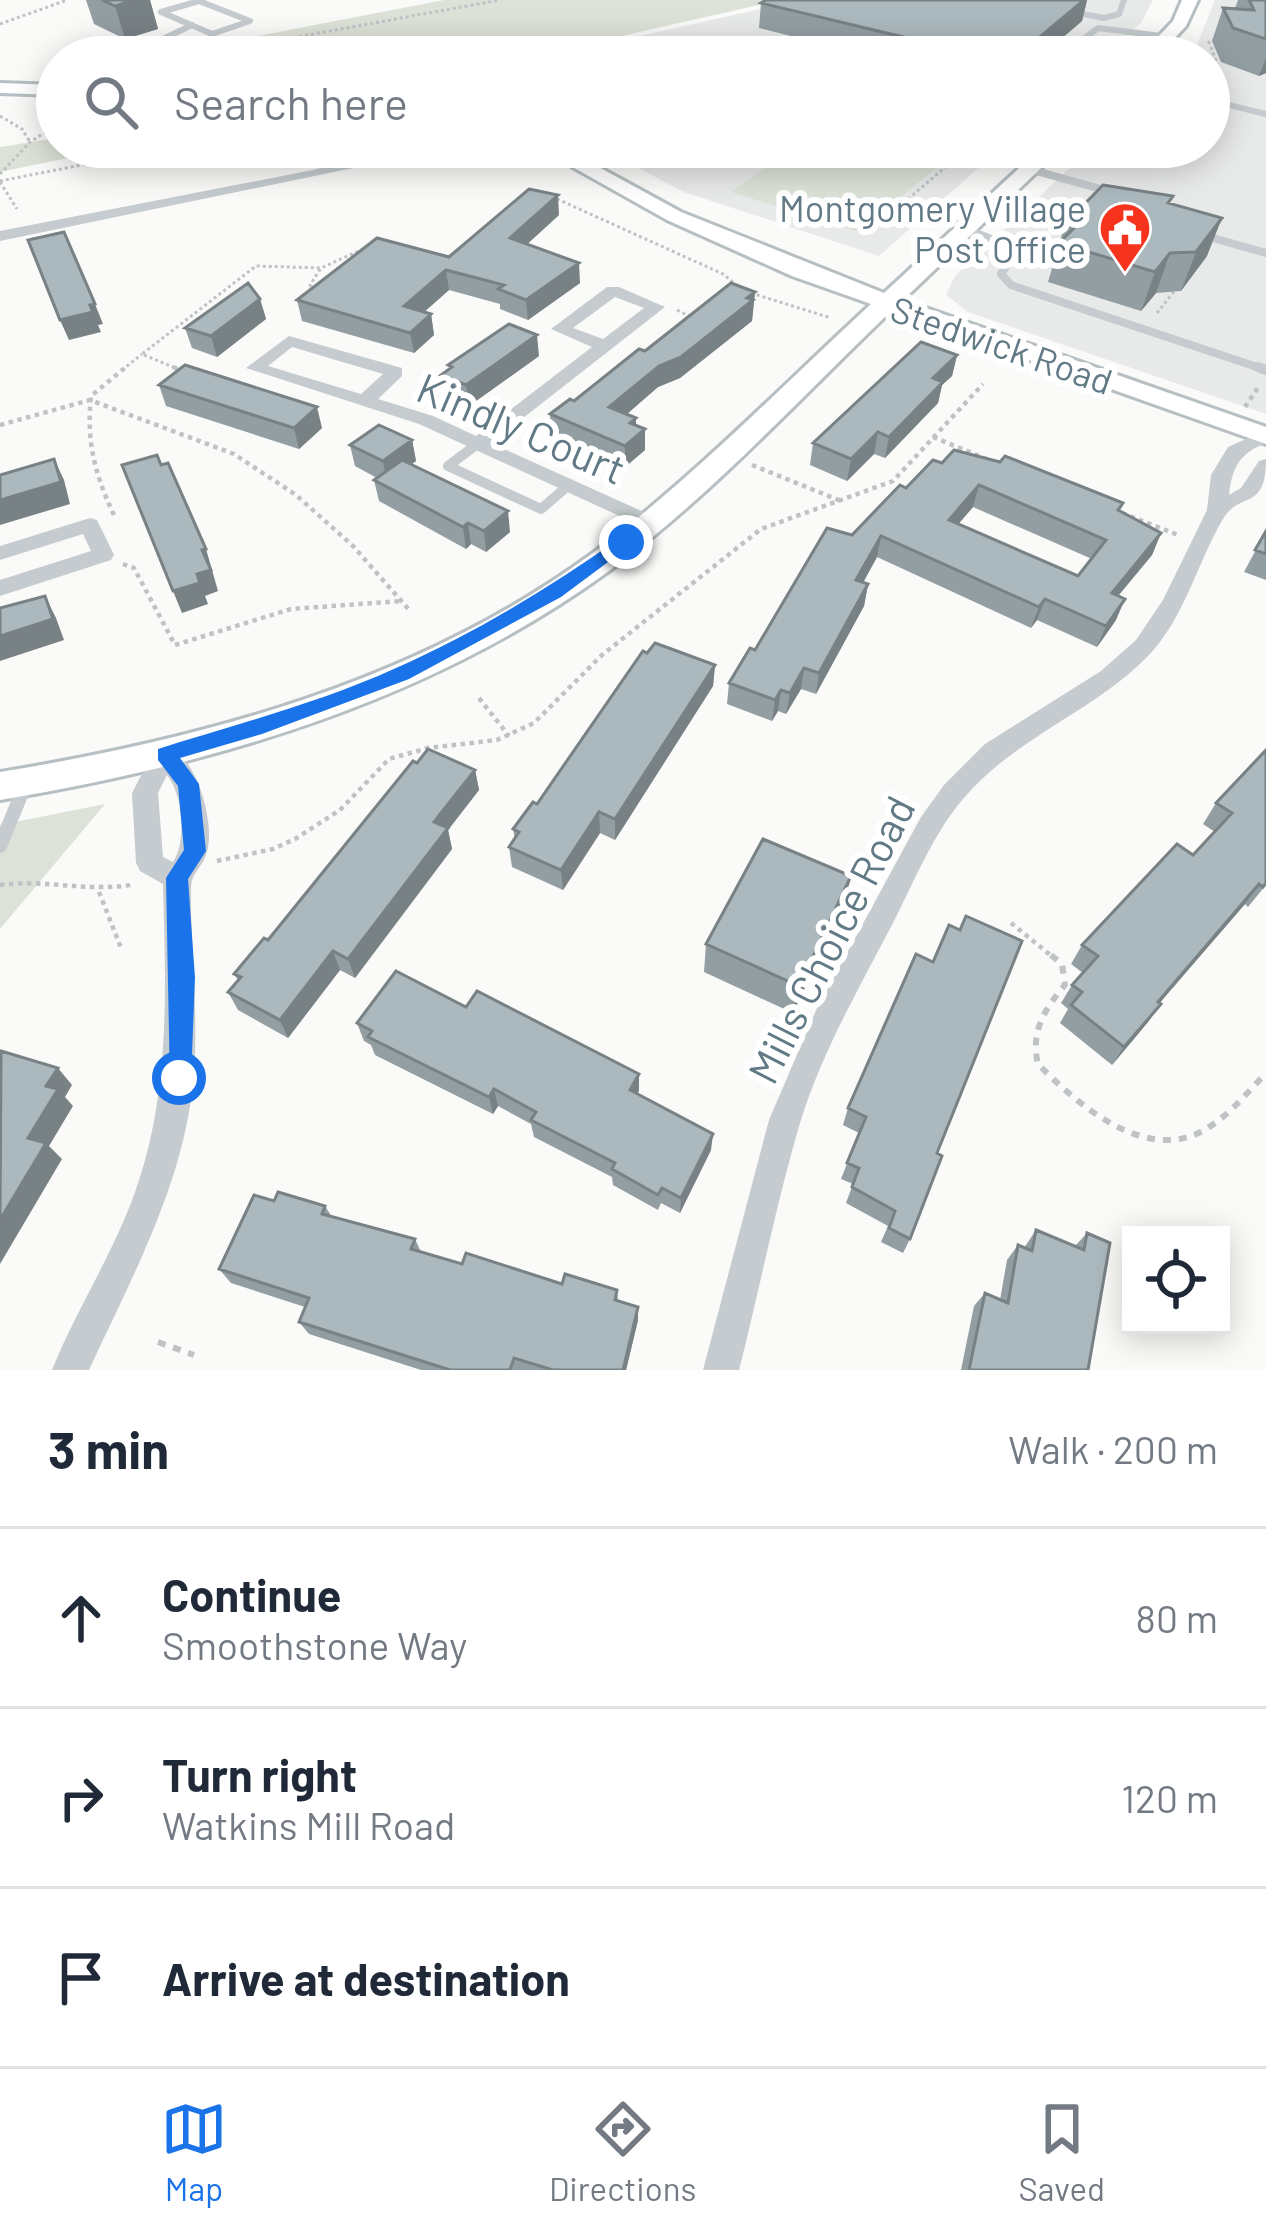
<!DOCTYPE html>
<meta charset="utf-8">
<style>
:root{--surface:#fff;--page:#f6f6f7;--text:#1f2937;--muted:#747a83;--line:#e0e1e3;--accent:#1a73e8}
body{margin:0;font-family:Barlow,sans-serif;background:var(--page);color:var(--text)}
.controls{position:absolute;right:36px;bottom:36px;display:grid;overflow:hidden;border-radius:0px;box-shadow:0 6px 30px #0003}
.controls button{width:108px;height:108px;display:grid;place-items:center;padding:0;border:0;border-bottom:3px solid var(--line);background:var(--surface);color:var(--text);font:60px sans-serif}
.stop{position:absolute;width:36px;height:36px;margin:-27px;border:9px solid #1a73e8;border-radius:50%;background:#fff}
.stop.end{background:#1a73e8;border-color:#fff;box-shadow:0 3px 12px #0008}
.list{margin:0;padding:0;list-style:none}
h2{display:flex;justify-content:space-between;align-items:center;height:156px;margin:0;padding:0 48px;font-size:51px}
h2 small{font-size:39px;font-weight:400;color:var(--muted)}
.list li{display:grid;grid-template-columns:78px 1fr auto;gap:36px;align-items:center;box-sizing:border-box;height:180px;padding:0 48px;border-top:3px solid var(--line)}
.list b{display:block;font-size:45px;white-space:nowrap}
.list p{margin:0;font-size:39px;white-space:nowrap;color:var(--muted)}
.list em{font-size:39px;font-style:normal;color:var(--muted)}
.icon{flex:none;width:66px;height:66px;fill:none;stroke:currentColor;stroke-width:2;stroke-linecap:round;stroke-linejoin:round}
.map{position:relative;flex:none;width:1266px;height:1370px;overflow:hidden}
.search{position:absolute;background:var(--surface);box-shadow:0 6px 30px #0003;left:36px;right:36px;top:36px;height:132px;display:flex;align-items:center;gap:30px;box-sizing:border-box;padding:0 42px;border-radius:66px;color:var(--muted);font-size:45px}
.sheet{height:696px;background:var(--surface)}
nav{display:flex;justify-content:space-around;align-items:center;box-sizing:border-box;height:168px;border-top:3px solid var(--line);background:var(--surface);font-size:33px;color:var(--muted)}
nav a{display:grid;justify-items:center;gap:6px}
nav .on{color:var(--accent)}
.map>svg:first-child{display:block}
.built{fill:#e8eae9}
.green{fill:#dde2d8}
.lines{fill:none;stroke-linecap:round;stroke-linejoin:round}
.secondary-casing{stroke:#b7bfc3;stroke-width:6}
.path-far2{stroke:#bfc3c5;stroke-width:3;stroke-dasharray:3 3;stroke-linecap:butt}
.path-far1{stroke:#bfc3c5;stroke-width:4.5;stroke-dasharray:4.5 4.5;stroke-linecap:butt}
.path{stroke:#bfc3c5;stroke-width:6;stroke-dasharray:8 8;stroke-linecap:butt}
.lane-far3{stroke:#c5cbce;stroke-width:6}
.lane-far2{stroke:#c5cbce;stroke-width:8}
.lane-far1{stroke:#c5cbce;stroke-width:10}
.lane{stroke:#c5cbce;stroke-width:14}
.street{fill:#c5cbce;fill-rule:evenodd}
.secondary{fill:#fff;fill-rule:evenodd}
.wall{fill:#939ea3;fill-rule:evenodd}
.shaded-wall{fill:#788184}
.building{fill:#abb8bd;stroke:#788184;stroke-width:3;fill-rule:evenodd}
.route{fill:#1a73e8}
.labels{text-anchor:middle;dominant-baseline:central;stroke-width:12;stroke-linejoin:round;paint-order:stroke}
.far-poi-label{font-size:36px;fill:#627a86;stroke:#fff;text-anchor:end}
.far-street-label{font-size:36px;fill:#627a86;stroke:#fff}
.street-label{font-size:42px;fill:#627a86;stroke:#fff}
</style>
<div class="map">
<svg width="1266" height="1370" viewBox="0 0 1266 1370">
<rect width="100%" height="100%" fill="#fafaf8"/>
<path class="built" d="M 801,0 L 1153,0 L 1141,23 L 1103,57 L 545,57 Z
M 1215,0 L 1266,0 L 1266,414 L 968,312 L 946,295 L 955,276 L 1092,147 L 1209,147 L 1209,57 L 1185,57 L 1196,47 Z
M 598,147 L 1002,147 L 879,256 L 684,192 Z"/>
<path class="green" d="M 444,0 L 780,0 L 529,57 L 178,57 L 176,52 Z
M 57,138 L 57,147 L 121,147 L 0,172 L 0,147 Z
M 794,147 L 909,147 L 948,158 L 859,232 L 731,192 Z
M 105,804 L 0,929 L 0,825 Z"/>
<g class="lines">
<g class="secondary-casing">
<path id="secondary" d="M 1182,0 L 1198,0 L 1186,26 L 1157,57 L 1139,57 L 1173,21 Z
M 0,83 L 57,85 L 57,95 L 0,93 Z
M 537,147 L 562,147 L 681,212 L 884,293 L 1042,147 L 1063,147 L 903,300 L 1266,427 L 1266,444 L 891,311 C 800,398 711,496 609,571 C 430,701 216,764 0,800 L 0,772 C 209,738 420,680 593,553 C 692,479 780,388 871,304 L 792,276 L 667,220 Z"/>
</g>
<path class="path-far2" d="M 0,24 L 67,0
M 225,57 L 242,47 L 500,0
M 1216,61 L 1209,42 L 1217,39
M 0,116 L 22,129 L 30,142
M 0,174 L 30,142 L 57,125
M 0,181 L 173,147
M 0,182 L 17,209
M 557,199 L 723,274 L 740,288
M 908,199 L 969,147
M 314,292 L 310,285 L 321,268 L 372,245
M 751,293 L 831,318
M 677,310 L 689,316 L 718,295
M 1157,313 L 1176,289
M 122,370 L 142,354
M 180,370 L 142,354 L 256,266 L 321,268"/>
<path class="path-far1" d="M 173,367 L 182,371
M 1245,407 L 1259,386
M 0,425 L 90,400 L 234,454 L 296,495 L 353,546 L 411,612
M 933,437 L 989,460
M 752,465 L 841,501
M 1122,513 L 1178,535
M 114,515 C 95,475 86,441 91,396 L 126,367
M 123,564 L 134,568 L 175,645 L 291,609 L 401,601
M 479,698 L 509,736
M 217,861 L 273,849 L 295,839 L 340,810 L 389,759 L 428,748 L 497,740 L 534,723 L 602,655 L 761,529 L 893,481 L 983,384
M 0,885 C 45,879 86,892 131,885
M 99,892 L 121,948
M 1011,923 L 1054,958"/>
<path class="path" d="M 1051,955 L 1062,964 L 1065,985 C 1045,1008 1030,1032 1038,1064 C 1075,1102 1137,1157 1194,1135 C 1223,1123 1245,1095 1266,1073
M 158,1342 L 194,1355"/>
<path class="lane-far3" d="M 1067,0 L 1068,11 L 1104,18 L 1119,14 L 1124,0
M 199,1 L 250,21 L 212,34 L 161,12 Z
M 149,57 L 165,38 L 192,25
M 1060,57 L 1098,28 L 1169,37
M 1209,100 L 1266,114"/>
<path class="lane-far2" d="M 1029,169 L 1115,193
M 966,229 L 1011,247 L 1013,256 L 1001,274 L 1011,285 L 1266,370
M 1202,235 L 1266,253"/>
<path class="lane-far1" d="M 1258,367 L 1266,370
M 480,442 L 448,466 L 541,509 L 570,484"/>
<path class="lane" d="M 0,846 L 26,783"/>
<path class="street" d="M 368,147 L 384,147 L 358,167 L 0,241 L 0,231 L 313,170 L 348,161 Z
M 607,287 L 619,287 L 665,307 L 491,443 L 657,518 L 661,523 L 657,528 L 650,530 L 419,424 L 246,368 L 289,336 L 402,368 L 402,376 L 378,399 L 433,416 L 476,436 L 592,347 L 551,329 ZM 615,297 L 644,308 L 603,339 L 573,328 ZM 292,347 L 383,374 L 361,394 L 268,366 Z
M 1266,430 L 1266,443 C 1240,453 1232,467 1229,495 L 1241,488 L 1259,461 L 1266,459 C 1266,512 1241,490 1223,519 C 1197,563 1185,617 1149,655 C 1094,712 1015,737 963,799 C 934,833 916,877 896,917 C 862,983 822,1051 800,1123 C 776,1204 760,1288 739,1370 L 703,1370 L 769,1120 L 817,1008 L 921,817 L 944,785 L 985,744 L 1101,671 L 1136,640 L 1163,600 L 1207,510 L 1211,475 L 1228,447 Z
M 90,518 L 97,520 L 114,555 L 111,560 L 0,596 L 0,580 L 91,551 L 83,534 L 0,560 L 0,546 Z
M 165,744 C 197,755 217,826 206,855 C 202,867 191,874 191,887 C 190,961 202,1033 190,1106 C 175,1200 128,1285 89,1370 L 52,1370 C 75,1313 109,1260 131,1203 C 171,1100 166,992 163,884 L 140,871 L 136,863 L 132,793 L 156,747 ZM 167,775 C 183,795 187,841 173,862 L 163,857 L 158,793 Z"/>
<use href="#secondary" class="secondary"/>
</g>
<path class="wall" d="M 86,0 L 150,0 L 158,29 L 125,39 L 94,24 Z
M 766,0 L 1087,0 L 1082,21 L 1040,57 L 875,57 L 759,28 L 761,3 Z
M 1238,0 L 1266,0 L 1266,73 L 1259,76 L 1221,62 L 1212,41 L 1223,8 L 1235,8 Z
M 1171,204 L 1207,256 L 1181,291 L 1156,293 L 1141,311 L 1048,282 L 1065,224 Z
M 559,215 L 527,244 L 580,283 L 528,320 L 500,309 L 500,304 L 449,290 L 424,312 L 431,314 L 434,335 L 414,353 L 302,321 L 297,300 L 449,257 Z
M 755,292 L 752,321 L 680,378 L 658,387 L 626,414 L 636,418 L 636,425 L 645,429 L 645,450 L 625,467 L 551,435 L 550,414 L 574,401 L 645,351 Z
M 260,299 L 266,319 L 217,357 L 192,348 L 185,328 Z
M 957,355 L 952,376 L 942,385 L 938,403 L 885,458 L 874,454 L 847,481 L 810,465 L 813,443 Z
M 539,356 L 469,406 L 444,395 L 441,375 L 449,369 L 448,365 Z
M 159,385 L 322,428 L 299,449 L 166,406 Z
M 412,440 L 416,461 L 412,464 L 510,532 L 486,552 L 471,544 L 466,549 L 379,501 L 374,480 L 377,478 L 355,466 L 350,445 Z
M 942,463 L 1123,503 L 1120,511 L 1161,533 L 1152,555 L 1118,596 L 1116,620 L 1097,647 L 1037,620 L 1031,628 L 877,557 L 863,583 L 868,584 L 864,606 L 816,694 L 801,689 L 786,714 L 778,711 L 772,721 L 727,704 L 729,683 L 852,535 L 906,488 ZM 973,507 L 1092,559 L 1078,576 L 958,524 Z
M 1266,531 L 1266,580 L 1244,572 Z
M 715,665 L 713,686 L 615,840 L 600,833 L 563,890 L 512,867 L 509,847 L 515,839 L 513,829 L 537,804 Z
M 1266,750 L 1266,885 L 1248,907 L 1245,904 L 1159,1003 L 1148,1022 L 1112,1065 L 1060,1023 L 1068,1009 L 1061,1003 L 1072,985 L 1083,973 L 1071,964 L 1082,945 L 1193,855 L 1215,832 L 1203,824 L 1216,803 Z
M 417,763 L 475,770 L 479,790 L 448,830 L 452,849 L 355,978 L 340,970 L 288,1038 L 238,1010 L 228,992 L 238,980 L 234,974 L 268,940 Z
M 851,876 L 844,905 L 793,1013 L 704,972 L 706,944 Z
M 466,1007 L 639,1074 L 637,1094 L 711,1150 L 680,1213 L 661,1203 L 658,1210 L 613,1185 L 612,1177 L 534,1137 L 531,1124 L 498,1106 L 493,1114 L 375,1055 L 371,1045 L 364,1041 L 357,1023 Z
M 848,1108 L 937,1153 L 910,1239 L 903,1253 L 881,1242 L 888,1226 L 846,1203 L 853,1184 L 841,1179 L 859,1133 L 843,1125 Z
M 325,1206 L 332,1217 L 415,1239 L 421,1252 L 462,1264 L 562,1284 L 617,1290 L 618,1301 L 638,1320 L 626,1370 L 421,1370 L 309,1334 L 299,1322 L 305,1307 L 231,1283 L 219,1269 Z
M 1036,1230 L 1075,1246 L 1087,1233 L 1088,1370 L 961,1370 L 974,1306 L 985,1293 L 1000,1300 L 1007,1260 L 1018,1245 L 1024,1248 Z"/>
<path class="shaded-wall" d="M 135,0 L 150,0 L 158,29 L 125,39 L 115,6 Z
M 1084,0 L 1087,0 L 1082,21 L 1040,57 L 1016,57 Z
M 1266,58 L 1266,73 L 1259,76 Z
M 558,195 L 559,215 L 512,258 L 510,238 Z
M 1222,218 L 1207,256 L 1181,291 L 1196,252 Z
M 1170,253 L 1156,293 L 1141,311 L 1155,272 Z
M 579,263 L 580,283 L 528,320 L 526,300 Z
M 446,270 L 449,290 L 407,327 L 404,306 Z
M 755,292 L 752,321 L 680,378 L 658,387 L 610,429 L 609,407 L 659,366 Z
M 260,299 L 266,319 L 217,357 L 211,336 Z
M 95,304 L 103,324 L 98,325 L 101,332 L 69,340 L 60,320 Z
M 431,314 L 434,335 L 414,353 L 410,333 Z
M 537,335 L 539,356 L 469,406 L 466,385 Z
M 957,355 L 952,376 L 942,385 L 938,403 L 885,458 L 889,437 L 933,378 Z
M 317,407 L 322,428 L 299,449 L 294,428 Z
M 636,418 L 636,437 L 645,429 L 645,450 L 625,467 L 625,446 L 630,423 Z
M 878,432 L 874,454 L 847,481 L 851,459 Z
M 412,440 L 416,461 L 387,482 L 383,461 Z
M 54,459 L 64,480 L 70,504 L 0,525 L 0,500 Z
M 979,485 L 973,507 L 943,542 L 949,520 Z
M 508,511 L 510,532 L 486,552 L 484,531 Z
M 468,523 L 471,544 L 466,549 L 463,527 Z
M 1161,533 L 1152,555 L 1103,614 L 1112,593 Z
M 881,536 L 877,557 L 852,602 L 856,580 Z
M 206,549 L 218,591 L 205,596 L 208,604 L 182,613 L 173,591 L 197,574 L 202,550 Z
M 868,584 L 864,606 L 816,694 L 819,673 Z
M 45,596 L 56,618 L 64,640 L 0,661 L 0,636 Z
M 1045,599 L 1037,620 L 1031,628 L 1039,607 Z
M 1125,599 L 1116,620 L 1097,647 L 1106,626 Z
M 715,665 L 713,686 L 615,840 L 615,819 Z
M 804,668 L 801,689 L 786,714 L 790,693 Z
M 781,690 L 778,711 L 772,721 L 775,700 Z
M 475,770 L 479,790 L 448,830 L 452,849 L 355,978 L 348,959 L 434,822 Z
M 599,812 L 600,833 L 563,890 L 561,870 Z
M 851,876 L 844,905 L 793,1013 L 799,986 Z
M 1259,884 L 1245,904 L 1145,1020 L 1158,1002 Z
M 333,951 L 340,970 L 288,1038 L 280,1020 Z
M 1161,1004 L 1148,1022 L 1112,1065 L 1124,1047 Z
M 58,1068 L 72,1085 L 65,1097 L 73,1106 L 49,1146 L 62,1159 L 0,1264 L 0,1220 L 46,1086 Z
M 639,1074 L 639,1091 L 630,1107 L 630,1090 Z
M 494,1089 L 498,1106 L 493,1114 L 489,1097 Z
M 713,1134 L 711,1150 L 680,1213 L 681,1198 Z
M 638,1307 L 638,1320 L 626,1370 L 623,1370 Z"/>
<path class="building" d="M 102,0 L 135,0 L 115,6 Z
M 766,0 L 1084,0 L 1016,57 L 902,57 L 924,42 L 761,3 Z
M 1249,0 L 1266,0 L 1266,39 L 1233,28 L 1223,8 L 1254,10 Z
M 1103,185 L 1173,196 L 1168,203 L 1222,218 L 1196,252 L 1170,253 L 1155,272 L 1059,243 L 1075,227 L 1065,224 Z
M 529,189 L 558,195 L 510,238 L 579,263 L 526,300 L 498,289 L 504,285 L 446,270 L 404,306 L 431,314 L 410,333 L 297,300 L 377,238 L 449,257 Z
M 64,232 L 95,304 L 90,305 L 93,312 L 60,320 L 28,240 Z
M 248,283 L 260,299 L 211,336 L 185,328 Z
M 731,283 L 755,292 L 747,298 L 753,300 L 681,357 L 659,366 L 609,407 L 636,418 L 630,423 L 645,429 L 625,446 L 550,414 L 570,399 L 574,401 L 639,349 L 645,351 Z
M 509,324 L 537,335 L 466,385 L 441,375 L 452,367 L 448,365 Z
M 921,342 L 957,355 L 933,378 L 943,382 L 889,437 L 878,432 L 851,459 L 813,443 Z
M 185,365 L 317,407 L 294,428 L 159,385 Z
M 379,425 L 412,440 L 383,461 L 350,445 Z
M 954,450 L 1000,462 L 1005,456 L 1123,503 L 1118,510 L 1161,533 L 1112,593 L 1125,599 L 1106,626 L 1045,599 L 1039,607 L 881,536 L 856,580 L 868,584 L 819,673 L 804,668 L 790,693 L 781,690 L 775,700 L 729,683 L 750,648 L 755,650 L 827,528 L 852,535 L 900,485 L 906,488 L 933,460 L 942,463 ZM 979,485 L 1106,540 L 1078,576 L 949,520 Z
M 157,455 L 161,465 L 168,463 L 206,549 L 202,550 L 211,570 L 197,574 L 200,583 L 173,591 L 122,465 Z
M 54,459 L 61,482 L 0,500 L 0,475 Z
M 402,460 L 508,511 L 484,531 L 468,523 L 463,527 L 374,480 Z
M 1266,531 L 1266,554 L 1255,550 Z
M 45,596 L 53,619 L 0,636 L 0,608 Z
M 655,643 L 715,665 L 615,819 L 599,812 L 561,870 L 509,847 L 519,832 L 513,829 L 533,802 L 537,804 L 643,651 L 647,653 Z
M 428,749 L 475,770 L 434,822 L 448,828 L 348,959 L 333,951 L 280,1020 L 228,992 L 241,977 L 234,974 L 264,938 L 268,940 L 413,761 L 417,763 Z
M 1266,750 L 1266,883 L 1263,887 L 1259,884 L 1158,1002 L 1161,1004 L 1124,1047 L 1071,1005 L 1082,992 L 1072,985 L 1098,956 L 1082,945 L 1177,844 L 1193,855 L 1232,813 L 1216,803 Z
M 763,839 L 851,876 L 799,986 L 706,944 Z
M 966,916 L 1022,941 L 937,1153 L 942,1156 L 910,1239 L 889,1228 L 895,1211 L 852,1187 L 859,1168 L 847,1163 L 866,1117 L 848,1108 L 916,954 L 933,962 L 949,925 L 960,930 Z
M 396,971 L 466,1007 L 477,991 L 639,1074 L 630,1090 L 713,1134 L 681,1198 L 662,1188 L 658,1195 L 612,1169 L 615,1163 L 531,1120 L 536,1112 L 494,1089 L 489,1097 L 368,1037 L 372,1031 L 357,1023 Z
M 1,1051 L 58,1068 L 46,1086 L 58,1089 L 28,1138 L 46,1143 L 0,1220 Z
M 278,1192 L 325,1206 L 322,1214 L 415,1239 L 411,1249 L 462,1264 L 466,1253 L 562,1284 L 565,1274 L 617,1290 L 615,1300 L 638,1307 L 623,1370 L 553,1370 L 514,1358 L 510,1370 L 450,1370 L 299,1322 L 309,1298 L 219,1269 L 254,1195 L 274,1201 Z
M 1036,1230 L 1084,1250 L 1087,1233 L 1110,1243 L 1088,1370 L 969,1370 L 985,1293 L 1008,1303 L 1018,1245 L 1032,1251 Z"/>
<path class="route" d="M 620,538 L 635,542 L 561,597 L 409,679 L 262,734 L 180,758 L 199,784 L 206,851 L 188,879 L 195,978 L 191,1078 L 188,1087 L 170,1087 L 166,878 L 184,850 L 178,786 L 158,760 L 158,749 C 237,724 319,703 396,668 C 475,633 549,588 620,538 Z"/>
<defs>
<g id="civic-pin" transform="scale(2.7)"><path d="M0 17L-7.5 6A9.5 9.5 0 1 1 7.5 6Z" fill="#f6331c" stroke="#fff"/><path d="M-.6-6.5H3V-4.5H.6V-3L4-1V1h2V6H-6V1h2V-1L-.6-3ZM-1.2 2.5V6h2.4V2.5Z" fill="#fff"/></g>
</defs>
<g fill-rule="evenodd">
<use href="#civic-pin" x="1125" y="228"/>
</g>
<g class="labels">
<g class="far-poi-label">
<text x="1086" y="207">Montgomery Village<tspan x="1086" dy="41">Post Office</tspan></text>
</g>
<g class="far-street-label">
<text transform="translate(1002 344) rotate(19)">Stedwick Road</text>
</g>
<g class="street-label">
<text transform="translate(522 427) rotate(23)">Kindly Court</text>
<text transform="translate(830 939) rotate(-63)">Mills Choice Road</text>
</g>
</g>
</svg>
<div class="controls">
<button><svg class="icon" aria-label="locate" viewBox="0 0 24 24"><circle cx="12" cy="12" r="6"/><path d="M12 2v4M12 18v4M2 12h4M18 12h4"/></svg></button>
</div>
<div class="stop" style="left:179px;top:1078px"></div>
<div class="stop end" style="left:626px;top:542px"></div>
<div class="search"><svg class="icon" aria-label="search" viewBox="0 0 24 24"><circle cx="10" cy="10" r="6"/><path d="M15 15l6 6"/></svg>Search here</div>
</div>
<section class="sheet">
<h2>3 min<small>Walk · 200 m</small></h2>
<ul class="list">
<li><svg class="icon" aria-label="ahead" viewBox="0 0 24 24"><path d="M12 20V5M6 11l6-6 6 6"/></svg><div><b>Continue</b><p>Smoothstone Way</p></div><em>80 m</em></li>
<li><svg class="icon" aria-label="right" viewBox="0 0 24 24"><path d="M7 20v-9h11M14 6l5 5-5 5"/></svg><div><b>Turn right</b><p>Watkins Mill Road</p></div><em>120 m</em></li>
<li><svg class="icon" aria-label="arrive" viewBox="0 0 24 24"><path d="M6 21V4h12l-3 4 3 4H6"/></svg><div><b>Arrive at destination</b></div></li>
</ul>
</section>
<nav>
<a class="on"><svg class="icon" aria-label="map" viewBox="0 0 24 24"><path d="M3 6l6-2 6 2 6-2v14l-6 2-6-2-6 2zM9 4v14M15 6v14"/></svg>Map</a>
<a><svg class="icon" aria-label="directions" viewBox="0 0 24 24"><path d="M12 3l9 9-9 9-9-9zM9 14v-3h6M13 9l2 2-2 2"/></svg>Directions</a>
<a><svg class="icon" aria-label="saved" viewBox="0 0 24 24"><path d="M7 4h10v16l-5-4-5 4z"/></svg>Saved</a>
</nav>
